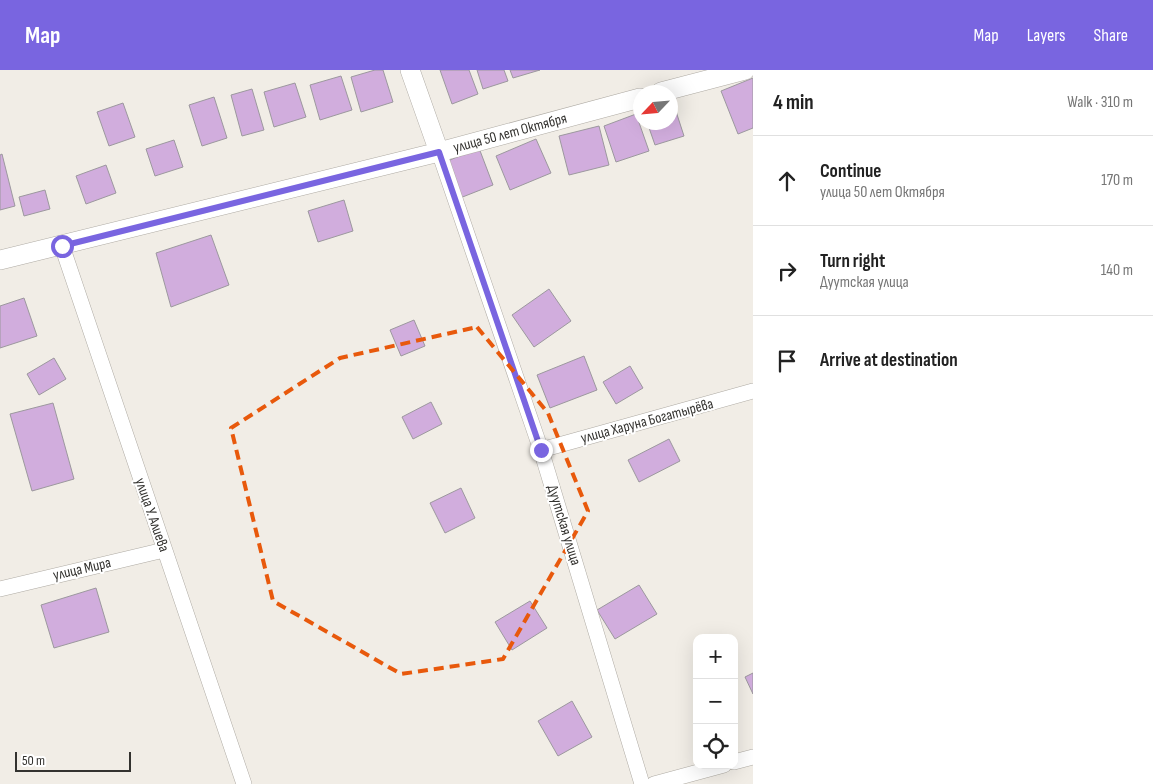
<!DOCTYPE html>
<meta charset="utf-8">
<style>
:root{--surface:#fff;--page:#f2f2f2;--text:#222;--muted:#767676;--line:#e0e0e0;--accent:#7965e0}
body{margin:0;font-family:"Sofia Sans Condensed",sans-serif;background:var(--page);color:var(--text)}
.controls{position:absolute;right:15px;bottom:15px;display:grid;overflow:hidden;border-radius:10px;box-shadow:0 5px 20px #0002}
.controls button{width:45px;height:45px;display:grid;place-items:center;padding:0;border:0;border-bottom:1px solid var(--line);background:var(--surface);color:var(--text);font:25px sans-serif}
.compass{position:absolute;left:633px;top:15px;width:45px;height:45px;border-radius:50%;background:var(--surface);box-shadow:0 5px 20px #0002;rotate:244deg}
.scale{position:absolute;left:15px;bottom:12px;width:116px;box-sizing:border-box;padding-left:5px;border:2px solid #33322f;border-top:0;font-size:14px;line-height:18px;white-space:nowrap;color:#33322f;-webkit-text-stroke:4px #fff;paint-order:stroke}
.stop{position:absolute;width:15px;height:15px;margin:-11px;border:4px solid #7965e0;border-radius:50%;background:#fff}
.stop.end{background:#7965e0;border-color:#fff;box-shadow:0 1px 5px #0008}
.list{margin:0;padding:0;list-style:none}
h2{display:flex;justify-content:space-between;align-items:center;height:65px;margin:0;padding:0 20px;font-size:21px}
h2 small{font-size:16px;font-weight:400;color:var(--muted)}
.list li{display:grid;grid-template-columns:32px 1fr auto;gap:15px;align-items:center;box-sizing:border-box;height:90px;padding:0 20px;border-top:1px solid var(--line)}
.list b{display:block;font-size:19px;white-space:nowrap}
.list p{margin:0;font-size:16px;white-space:nowrap;color:var(--muted)}
.list em{font-size:16px;font-style:normal;color:var(--muted)}
.icon{flex:none;width:28px;height:28px;fill:none;stroke:currentColor;stroke-width:2;stroke-linecap:round;stroke-linejoin:round}
.map{position:relative;flex:none;width:753px;height:714px;overflow:hidden}
header{display:flex;align-items:center;gap:30px;box-sizing:border-box;height:70px;padding:0 25px;background:var(--accent);color:#fff}
header strong{font-size:24px}
nav{display:flex;gap:28px;margin-inline-start:auto;font-size:18px}
main{display:flex}
aside{flex:1;background:var(--surface)}
.map>svg:first-child{display:block}
.building{fill:#d1addd;stroke:#9c989e}
.lines{fill:none;stroke-linecap:round;stroke-linejoin:round}
.minor-casing{stroke:#afaba4;stroke-width:16}
.tertiary-casing{stroke:#afaba4;stroke-width:20}
.minor{stroke:#fff;stroke-width:15}
.tertiary{stroke:#fff;stroke-width:19}
.route{stroke:#7965e0;stroke-width:6}
.marked{fill:none;stroke:#e8590c;stroke-width:4;stroke-dasharray:10 6;stroke-linejoin:round}
.labels{text-anchor:middle;dominant-baseline:central;stroke-width:4;stroke-linejoin:round;paint-order:stroke}
.street-label{font-size:15px;fill:#33322f;stroke:#fff}
</style>
<header>
<strong>Map</strong>
<nav><a>Map</a><a>Layers</a><a>Share</a></nav>
</header>
<main>
<div class="map">
<svg width="753" height="714" viewBox="0 0 753 714">
<rect width="100%" height="100%" fill="#f1ede6"/>
<path class="building" d="M 375,0 L 383,0 L 393,32 L 361,42 L 351,7 Z
M 440,0 L 469,0 L 478,24 L 452,34 Z
M 477,0 L 504,0 L 508,11 L 483,19 Z
M 510,0 L 540,0 L 513,8 Z
M 341,6 L 352,40 L 320,50 L 310,15 Z
M 753,8 L 753,58 L 738,64 L 721,21 Z
M 295,13 L 306,47 L 274,57 L 264,22 Z
M 252,19 L 264,60 L 242,66 L 231,25 Z
M 214,27 L 227,68 L 202,76 L 189,35 Z
M 670,29 L 672,29 L 684,66 L 655,75 L 647,52 L 670,52 Z
M 123,33 L 135,67 L 109,76 L 97,42 Z
M 636,44 L 649,81 L 616,92 L 604,56 Z
M 599,56 L 609,95 L 569,105 L 559,66 Z
M 536,69 L 551,103 L 510,120 L 496,86 Z
M 174,70 L 183,97 L 155,106 L 146,79 Z
M 479,78 L 493,115 L 460,128 L 445,92 Z
M 2,84 L 15,136 L 0,140 L 0,85 Z
M 106,95 L 116,123 L 86,134 L 76,106 Z
M 45,120 L 50,139 L 24,146 L 19,127 Z
M 344,130 L 353,161 L 318,172 L 308,141 Z
M 211,165 L 229,215 L 171,237 L 156,183 Z
M 549,219 L 571,251 L 534,277 L 512,245 Z
M 24,228 L 37,266 L 0,278 L 0,236 Z
M 414,250 L 425,276 L 401,286 L 390,260 Z
M 584,286 L 597,320 L 550,338 L 537,305 Z
M 54,288 L 66,309 L 39,325 L 27,304 Z
M 630,296 L 643,318 L 616,334 L 603,312 Z
M 431,332 L 442,354 L 413,369 L 402,347 Z
M 53,333 L 74,409 L 32,421 L 10,344 Z
M 669,369 L 680,391 L 639,412 L 628,390 Z
M 461,418 L 475,448 L 445,463 L 430,433 Z
M 639,515 L 657,544 L 615,569 L 597,540 Z
M 96,518 L 109,562 L 54,578 L 41,535 Z
M 530,531 L 547,558 L 512,580 L 495,552 Z
M 753,603 L 753,624 L 745,607 Z
M 572,631 L 592,667 L 558,686 L 538,651 Z"/>
<g class="lines">
<g class="minor-casing">
<path id="minor" d="M 439,82 L 541,380 L 642,714
M 62,176 L 244,714
M 541,380 L 753,321
M 0,519 L 164,480
M 734,692 L 753,687
M 654,714 L 724,695"/>
</g>
<g class="tertiary-casing">
<path id="tertiary" d="M 410,0 L 439,82
M 661,22 L 745,0
M 0,190 L 439,82 L 640,28"/>
</g>
<use href="#minor" class="minor"/>
<use href="#tertiary" class="tertiary"/>
</g>
<g class="lines">
<path class="route" d="M 62,176 L 439,82 L 541,380"/>
</g>
<path class="marked" d="M 477,257 L 548,343 L 588,441 L 503,589 L 401,604 L 273,531 L 231,358 L 340,288 Z"/>
<g class="labels">
<g class="street-label">
<text transform="translate(510 63) rotate(-15)">улица 50 лет Октября</text>
<text transform="translate(647 351) rotate(-15)">улица Харуна Богатырёва</text>
<text transform="translate(152 445) rotate(71)">улица У. Алиева</text>
<text transform="translate(564 455) rotate(73)">Дуутская улица</text>
<text transform="translate(82 499) rotate(-13)">улица Мира</text>
</g>
</g>
</svg>
<div class="controls">
<button>+</button>
<button>−</button>
<button><svg class="icon" aria-label="locate" viewBox="0 0 24 24"><circle cx="12" cy="12" r="6"/><path d="M12 2v4M12 18v4M2 12h4M18 12h4"/></svg></button>
</div>
<svg class="compass" viewBox="-18 -18 36 36"><path d="M0-13l5 13h-10z" fill="#e53935"/><path d="M0 13l5-13h-10z" fill="#767676"/></svg>
<div class="scale">50 m</div>
<div class="stop" style="left:62px;top:176px"></div>
<div class="stop end" style="left:541px;top:380px"></div>
</div>
<aside>
<h2>4 min<small>Walk · 310 m</small></h2>
<ul class="list">
<li><svg class="icon" aria-label="ahead" viewBox="0 0 24 24"><path d="M12 20V5M6 11l6-6 6 6"/></svg><div><b>Continue</b><p>улица 50 лет Октября</p></div><em>170 m</em></li>
<li><svg class="icon" aria-label="right" viewBox="0 0 24 24"><path d="M7 20v-9h11M14 6l5 5-5 5"/></svg><div><b>Turn right</b><p>Дуутская улица</p></div><em>140 m</em></li>
<li><svg class="icon" aria-label="arrive" viewBox="0 0 24 24"><path d="M6 21V4h12l-3 4 3 4H6"/></svg><div><b>Arrive at destination</b></div></li>
</ul>
</aside>
</main>
